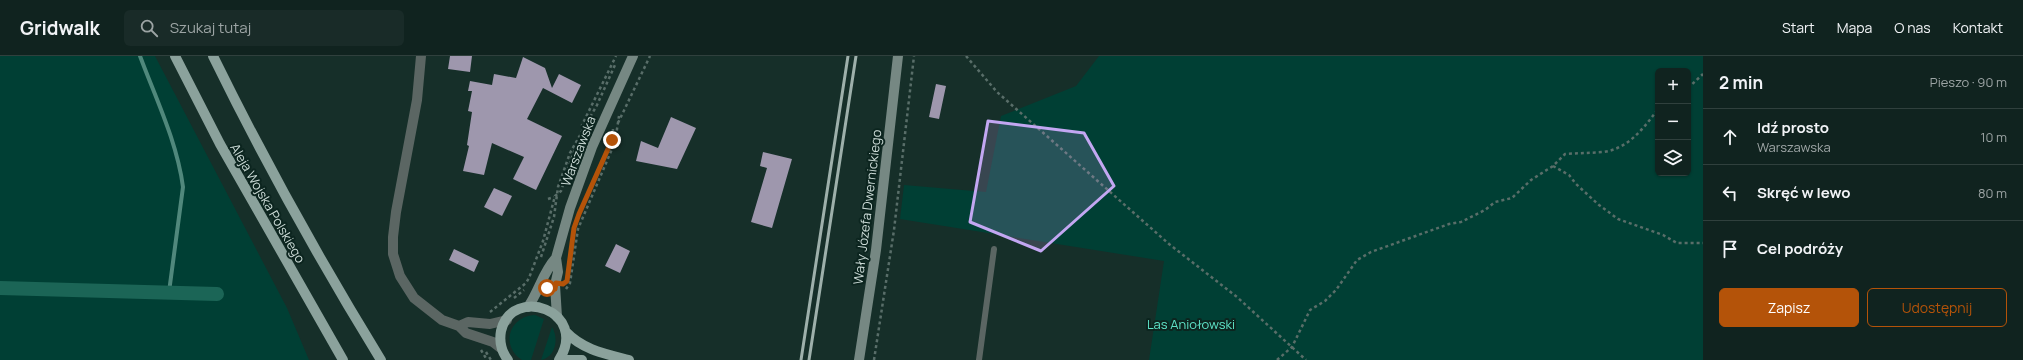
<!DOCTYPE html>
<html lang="pl">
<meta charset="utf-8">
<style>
:root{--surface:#10231f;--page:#192b28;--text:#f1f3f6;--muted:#9ca4a4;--line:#30403d;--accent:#b45309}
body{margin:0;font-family:Manrope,sans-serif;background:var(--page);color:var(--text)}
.controls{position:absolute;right:12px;top:12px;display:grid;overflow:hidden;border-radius:6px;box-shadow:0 1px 3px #0004}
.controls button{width:36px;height:36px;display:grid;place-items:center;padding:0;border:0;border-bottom:1px solid var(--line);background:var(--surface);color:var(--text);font:20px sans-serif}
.stop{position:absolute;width:12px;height:12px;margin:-9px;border:3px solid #b45309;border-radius:50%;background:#fff}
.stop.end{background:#b45309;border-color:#fff;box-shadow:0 1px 4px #0008}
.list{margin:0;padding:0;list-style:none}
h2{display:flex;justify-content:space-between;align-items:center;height:52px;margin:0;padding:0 16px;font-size:17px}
h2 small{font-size:13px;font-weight:400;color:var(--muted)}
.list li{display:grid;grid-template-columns:26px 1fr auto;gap:12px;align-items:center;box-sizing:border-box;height:56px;padding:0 16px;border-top:1px solid var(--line)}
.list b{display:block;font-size:15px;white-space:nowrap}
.list p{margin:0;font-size:13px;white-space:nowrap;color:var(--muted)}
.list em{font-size:13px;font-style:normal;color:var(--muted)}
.actions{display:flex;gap:8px;padding:12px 16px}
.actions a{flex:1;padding:9px 0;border:1px solid var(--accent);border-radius:6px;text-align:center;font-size:14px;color:var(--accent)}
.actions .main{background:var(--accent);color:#fff}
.icon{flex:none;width:22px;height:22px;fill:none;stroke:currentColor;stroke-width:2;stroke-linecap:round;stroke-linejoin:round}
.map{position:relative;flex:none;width:1703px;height:304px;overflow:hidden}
header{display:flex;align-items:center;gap:24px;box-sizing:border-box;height:56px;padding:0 20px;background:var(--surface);border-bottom:1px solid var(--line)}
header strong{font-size:19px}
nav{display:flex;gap:22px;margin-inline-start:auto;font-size:14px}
.search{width:280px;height:36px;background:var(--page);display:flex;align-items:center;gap:10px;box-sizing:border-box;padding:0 14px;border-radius:6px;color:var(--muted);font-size:15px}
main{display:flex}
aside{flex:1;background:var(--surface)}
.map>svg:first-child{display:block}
.green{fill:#003f34;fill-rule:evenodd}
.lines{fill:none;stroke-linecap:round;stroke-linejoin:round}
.stream{stroke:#50887c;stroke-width:4}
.canal{stroke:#1b6556;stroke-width:14}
.building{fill:#9e97ad}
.path{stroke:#596e69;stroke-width:2.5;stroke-dasharray:3 3;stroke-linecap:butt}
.lane{stroke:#5b6663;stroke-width:6}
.street{stroke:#5b6663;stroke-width:10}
.secondary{stroke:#768883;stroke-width:10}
.primary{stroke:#8ba29c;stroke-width:10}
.rail{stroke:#9eb0ab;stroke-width:3}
.route{stroke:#b45309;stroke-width:5}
.marked{fill:#c3a7f2;fill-opacity:0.2;stroke:#c3a7f2;stroke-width:3;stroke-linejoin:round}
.labels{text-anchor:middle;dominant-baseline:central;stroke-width:4;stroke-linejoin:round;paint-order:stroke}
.street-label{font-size:13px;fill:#cbdad6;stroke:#0c251f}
.park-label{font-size:13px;fill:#5de1c6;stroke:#0c251f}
</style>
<header>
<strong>Gridwalk</strong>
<div class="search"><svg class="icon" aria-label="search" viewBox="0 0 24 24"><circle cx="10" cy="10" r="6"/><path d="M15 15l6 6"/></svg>Szukaj tutaj</div>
<nav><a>Start</a><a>Mapa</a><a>O nas</a><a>Kontakt</a></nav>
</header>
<main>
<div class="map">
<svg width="1703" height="304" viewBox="0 0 1703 304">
<rect width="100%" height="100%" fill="#162f29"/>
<path class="green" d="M 0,0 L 155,0 L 287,252 L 309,304 L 0,304 Z
M 1099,0 L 1703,0 L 1703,304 L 1149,304 L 1164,205 L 900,163 L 904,129 L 986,136 L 1001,60 L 1076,30 ZM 1658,15 L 1688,15 L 1688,117 L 1658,117 Z
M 535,259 L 544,263 L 531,304 L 522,304 C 500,290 509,260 535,259 Z
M 552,271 C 559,282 556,301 541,304 Z"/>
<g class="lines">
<path class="stream" d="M 140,0 C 156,43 177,86 183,131 L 169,236"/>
<path class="canal" d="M 0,232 L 217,238"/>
</g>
<path class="building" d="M 450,0 L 472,0 L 470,16 L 448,13 Z
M 523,1 L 545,12 L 552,32 L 559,18 L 581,29 L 572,47 L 543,32 L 527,63 L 562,80 L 536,134 L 513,123 L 524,101 L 492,87 L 484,119 L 463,115 L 469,90 L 467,89 L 472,56 L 468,55 L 472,35 L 468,35 L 470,25 L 492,29 L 494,18 L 516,22 Z
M 936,28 L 946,30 L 939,63 L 929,61 Z
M 671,61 L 696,72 L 677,113 L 636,105 L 641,85 L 658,92 Z
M 763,96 L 792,103 L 772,172 L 751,166 L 767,112 L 760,110 Z
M 494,132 L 512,140 L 502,160 L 484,151 Z
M 616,188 L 630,195 L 620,217 L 605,210 Z
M 454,193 L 479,205 L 474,216 L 449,204 Z"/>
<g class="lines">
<path class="path" d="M 966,0 L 997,36 L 1169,188 L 1237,241 L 1306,304
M 1688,32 L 1703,18
M 618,67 L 650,0
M 585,76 L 585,72 L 582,69 L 616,0
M 1553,110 L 1569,119 L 1576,128 L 1599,149 L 1618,163 L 1663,179 L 1677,187 L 1703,187
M 589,136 L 612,84 L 613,73
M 548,143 L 554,141
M 541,201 L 554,161 L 558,131 L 570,97 L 597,49 L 615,9
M 569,210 L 573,187
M 566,233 L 570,227 L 578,173 L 615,86 L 619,60
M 514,242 L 524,234
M 490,256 L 526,227 L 529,222 L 543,185 L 555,140 L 561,135 L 573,98 L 583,80
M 481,294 L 487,304
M 486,296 L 491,304
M 874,304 L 894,174 L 914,0
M 1277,304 L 1292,291 L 1310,254 L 1325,245 L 1336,234 L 1357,204 L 1371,196 L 1449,168 L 1461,166 L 1485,154 L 1495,146 L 1512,142 L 1531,124 L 1553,110 L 1565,98 C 1578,97 1590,97 1603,96 C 1628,93 1644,72 1658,53"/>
<path class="lane" d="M 979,304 L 994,193"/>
<path class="street" d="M 421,0 L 417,44 L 396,156 L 393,181 L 393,198 L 400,220 L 414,242 L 442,264 L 459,270 L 466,277 L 493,286 L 502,293
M 459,270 L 468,266 L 490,268 L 507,264"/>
<path class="secondary" d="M 528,251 C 539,235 543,216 556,202
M 557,261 L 555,229 L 558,216 L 556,202 L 570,152 L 592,91 L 633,0
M 859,304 L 876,194 L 898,0"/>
<path class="primary" d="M 175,0 L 220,88 L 343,304
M 213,0 C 264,104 320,205 381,304
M 566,276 C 583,294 606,298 629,304
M 508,304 C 501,295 499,286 501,275 C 512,228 590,255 559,304
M 564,304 L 582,304"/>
<path class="rail" d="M 801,304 L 848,0
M 809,304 L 856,0"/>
</g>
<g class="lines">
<path class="route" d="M 547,232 L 555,233 L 556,227 L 563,228 L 567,225 L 574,172 L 579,158 L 612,84"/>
</g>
<path class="marked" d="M 988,65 L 1084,77 L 1114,130 L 1041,195 L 970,166 Z"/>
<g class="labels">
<g class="street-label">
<text transform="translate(578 95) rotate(-69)">Warszawska</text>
<text transform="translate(268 147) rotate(60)">Aleja Wojska Polskiego</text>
<text transform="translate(867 151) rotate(-83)">Wały Józefa Dwernickiego</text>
</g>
<g class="park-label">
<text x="1191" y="268">Las Aniołowski</text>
</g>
</g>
</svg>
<div class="controls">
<button>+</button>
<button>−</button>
<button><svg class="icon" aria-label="layers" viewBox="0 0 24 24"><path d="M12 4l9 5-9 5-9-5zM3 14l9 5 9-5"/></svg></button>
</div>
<div class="stop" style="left:547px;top:232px"></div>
<div class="stop end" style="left:612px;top:84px"></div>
</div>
<aside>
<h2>2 min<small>Pieszo · 90 m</small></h2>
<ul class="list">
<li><svg class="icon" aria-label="ahead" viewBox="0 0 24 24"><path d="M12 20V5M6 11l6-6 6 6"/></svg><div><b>Idź prosto</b><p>Warszawska</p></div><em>10 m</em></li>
<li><svg class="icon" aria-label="left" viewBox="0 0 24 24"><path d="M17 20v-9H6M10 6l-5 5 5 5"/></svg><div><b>Skręć w lewo</b></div><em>80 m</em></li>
<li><svg class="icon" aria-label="arrive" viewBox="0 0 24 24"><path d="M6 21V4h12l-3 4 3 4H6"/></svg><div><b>Cel podróży</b></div></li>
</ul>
<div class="actions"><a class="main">Zapisz</a><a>Udostępnij</a></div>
</aside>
</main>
